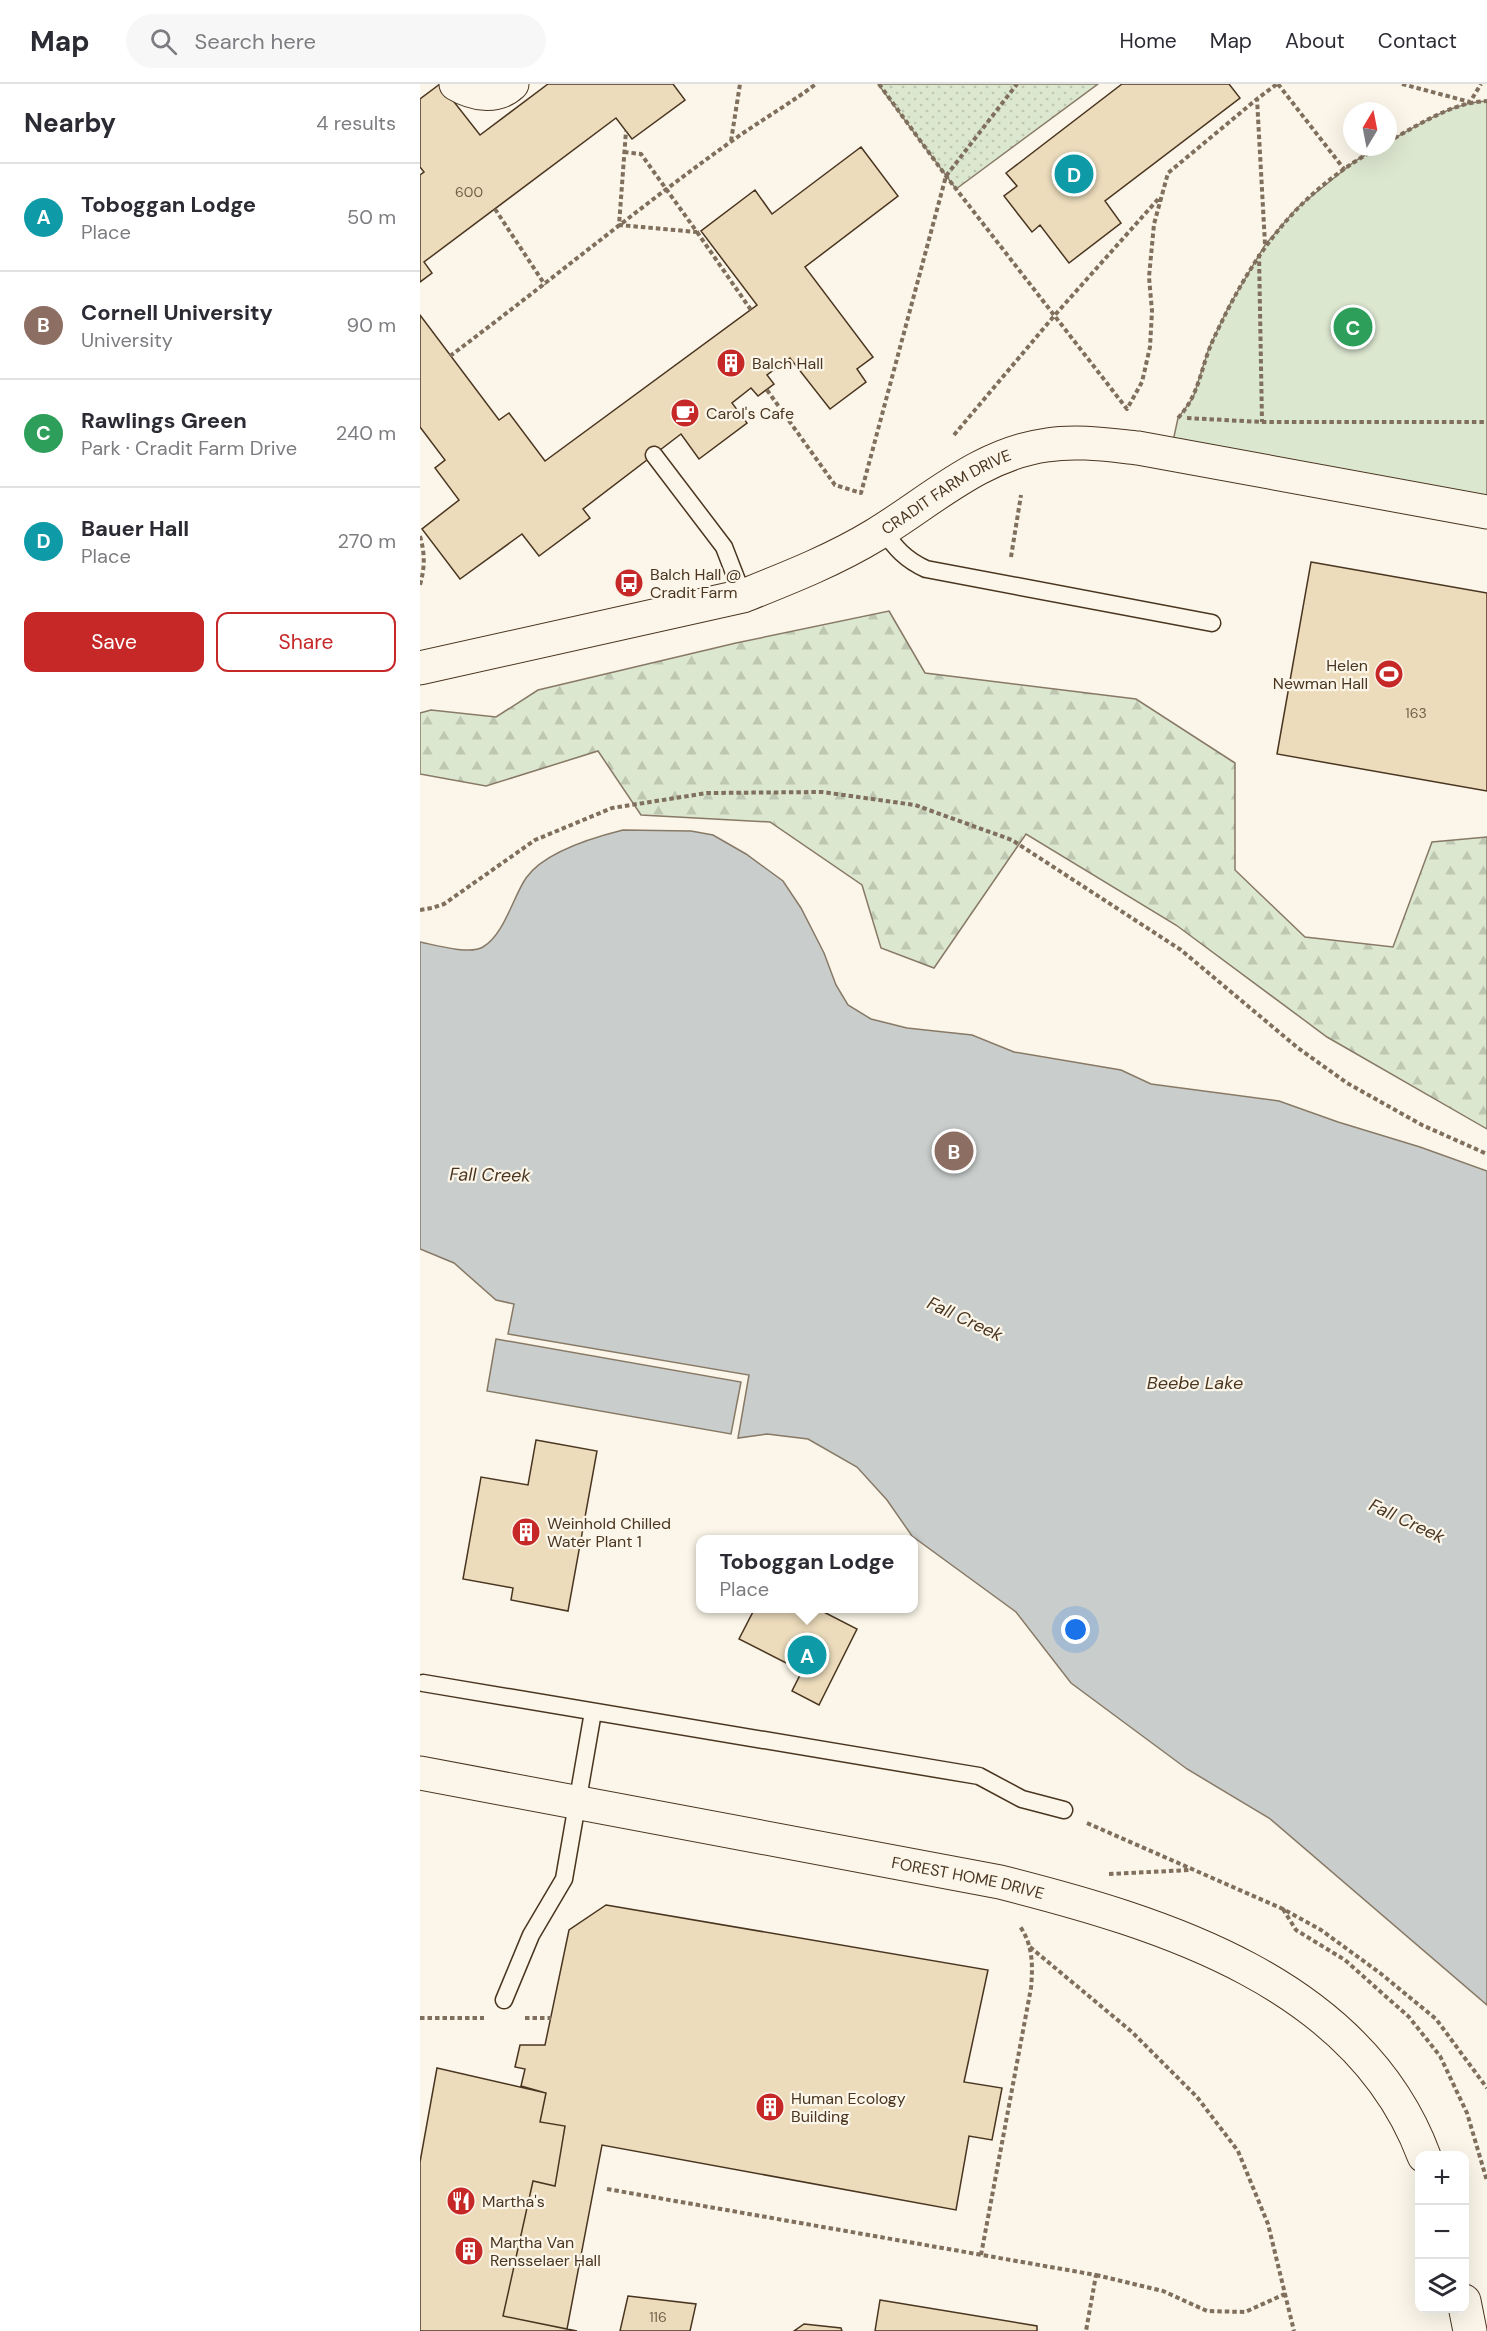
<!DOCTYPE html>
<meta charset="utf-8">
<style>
:root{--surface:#fff;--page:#f7f7f7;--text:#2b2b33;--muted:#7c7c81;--line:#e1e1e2;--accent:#c62828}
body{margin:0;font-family:"DM Sans",sans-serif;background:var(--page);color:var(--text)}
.controls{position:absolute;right:18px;bottom:18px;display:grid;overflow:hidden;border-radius:12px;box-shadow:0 6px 24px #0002}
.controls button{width:54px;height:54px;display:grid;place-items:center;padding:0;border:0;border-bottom:2px solid var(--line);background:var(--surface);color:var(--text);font:30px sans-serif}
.compass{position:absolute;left:923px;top:18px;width:54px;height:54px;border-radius:50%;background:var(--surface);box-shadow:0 6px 24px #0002;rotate:10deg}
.you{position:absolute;left:656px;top:1546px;width:21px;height:21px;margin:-15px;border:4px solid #fff;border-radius:50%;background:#1a73e8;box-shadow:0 0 0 9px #1a73e833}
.badge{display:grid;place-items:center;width:39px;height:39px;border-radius:50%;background:var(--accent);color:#fff;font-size:20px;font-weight:700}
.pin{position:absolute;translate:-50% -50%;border:3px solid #fff;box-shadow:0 2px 6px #0006}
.popup{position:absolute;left:276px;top:1451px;width:222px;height:78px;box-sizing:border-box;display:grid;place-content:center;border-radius:12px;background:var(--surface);filter:drop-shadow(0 2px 4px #0005);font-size:20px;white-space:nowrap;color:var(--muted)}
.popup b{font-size:22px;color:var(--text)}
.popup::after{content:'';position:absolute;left:50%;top:100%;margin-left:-12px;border:12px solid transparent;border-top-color:var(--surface)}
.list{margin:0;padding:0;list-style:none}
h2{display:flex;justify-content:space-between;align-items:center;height:78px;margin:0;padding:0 24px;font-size:26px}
h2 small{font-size:20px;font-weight:400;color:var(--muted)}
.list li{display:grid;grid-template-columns:39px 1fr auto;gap:18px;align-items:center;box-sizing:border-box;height:108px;padding:0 24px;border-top:2px solid var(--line)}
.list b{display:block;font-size:22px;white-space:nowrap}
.list p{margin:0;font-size:20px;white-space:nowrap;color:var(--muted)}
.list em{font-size:20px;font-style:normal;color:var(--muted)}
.actions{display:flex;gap:12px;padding:18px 24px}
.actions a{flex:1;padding:14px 0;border:2px solid var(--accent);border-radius:12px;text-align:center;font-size:21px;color:var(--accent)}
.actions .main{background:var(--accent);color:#fff}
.icon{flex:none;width:33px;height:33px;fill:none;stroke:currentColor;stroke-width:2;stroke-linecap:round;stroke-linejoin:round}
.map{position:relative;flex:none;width:1067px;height:2247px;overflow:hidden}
header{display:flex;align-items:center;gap:36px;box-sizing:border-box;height:84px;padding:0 30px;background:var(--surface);border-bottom:2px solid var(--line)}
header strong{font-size:28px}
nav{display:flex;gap:33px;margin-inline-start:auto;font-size:21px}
.search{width:420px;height:54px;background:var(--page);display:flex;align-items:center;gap:15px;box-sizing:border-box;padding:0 21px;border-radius:33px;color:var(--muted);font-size:22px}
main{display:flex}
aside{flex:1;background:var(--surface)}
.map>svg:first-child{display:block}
.grass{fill:url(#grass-dots);stroke:#887966;stroke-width:1.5}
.forest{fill:url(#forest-firs);stroke:#887966;stroke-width:1.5}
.green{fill:#dce7d0;stroke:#887966;stroke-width:1.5}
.water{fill:#c9cecd;stroke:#887966;stroke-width:1.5}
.building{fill:#ecdcbc;stroke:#4a3520;stroke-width:1.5}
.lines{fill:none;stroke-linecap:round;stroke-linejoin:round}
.lane-casing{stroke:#4a3520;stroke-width:19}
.street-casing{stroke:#4a3520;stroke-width:35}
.secondary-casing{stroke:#4a3520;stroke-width:35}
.path{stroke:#7f6f5c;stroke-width:4;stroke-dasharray:4.5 3;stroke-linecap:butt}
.lane{stroke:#fbf6e9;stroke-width:16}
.street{stroke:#fbf6e9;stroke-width:33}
.secondary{stroke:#fbf6e9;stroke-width:33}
.labels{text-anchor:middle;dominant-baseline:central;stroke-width:4.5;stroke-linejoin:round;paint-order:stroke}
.number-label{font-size:14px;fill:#725f47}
.poi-label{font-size:16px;fill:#4a3520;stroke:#fbf6e9;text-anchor:start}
.street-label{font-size:16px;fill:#4a3520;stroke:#fbf6e9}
.water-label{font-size:18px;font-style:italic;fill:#4a3520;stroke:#fbf6e9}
</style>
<header>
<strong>Map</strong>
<div class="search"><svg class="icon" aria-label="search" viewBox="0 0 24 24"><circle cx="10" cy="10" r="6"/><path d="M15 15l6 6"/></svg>Search here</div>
<nav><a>Home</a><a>Map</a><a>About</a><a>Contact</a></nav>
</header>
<main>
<aside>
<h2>Nearby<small>4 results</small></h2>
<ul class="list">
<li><span class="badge" style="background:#0f9aa8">A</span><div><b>Toboggan Lodge</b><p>Place</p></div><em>50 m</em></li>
<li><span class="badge" style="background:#8d6e63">B</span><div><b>Cornell University</b><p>University</p></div><em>90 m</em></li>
<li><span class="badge" style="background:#2e9e5b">C</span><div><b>Rawlings Green</b><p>Park · Cradit Farm Drive</p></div><em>240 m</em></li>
<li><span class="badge" style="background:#0f9aa8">D</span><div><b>Bauer Hall</b><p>Place</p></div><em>270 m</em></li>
</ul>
<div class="actions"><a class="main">Save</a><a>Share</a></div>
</aside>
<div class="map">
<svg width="1067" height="2247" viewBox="0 0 1067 2247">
<defs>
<pattern id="grass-dots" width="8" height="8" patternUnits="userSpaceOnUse" patternTransform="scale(1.5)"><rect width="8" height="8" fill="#dce7d0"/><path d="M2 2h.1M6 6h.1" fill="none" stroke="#bec7b2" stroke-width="1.8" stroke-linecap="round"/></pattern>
<pattern id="forest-firs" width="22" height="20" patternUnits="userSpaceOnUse" patternTransform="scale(1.5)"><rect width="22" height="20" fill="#dce7d0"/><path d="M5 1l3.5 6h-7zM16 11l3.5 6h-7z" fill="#bec7b2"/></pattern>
</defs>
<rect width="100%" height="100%" fill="#fbf6e9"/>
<path class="grass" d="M 458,0 L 678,0 L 536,105 Z"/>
<path class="forest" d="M 469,527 L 505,589 L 716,615 L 815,679 L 815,786 L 885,853 L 973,863 L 1012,758 L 1067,753 L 1067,1045 L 907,953 L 756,841 L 606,750 L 514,884 L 461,864 L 442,801 L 350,738 L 221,731 L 178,667 L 66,702 L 0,690 L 0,629 L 11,626 L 76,633 L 118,606 L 316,559 Z"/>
<path class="green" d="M 1067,17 L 1067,428 L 750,371 L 758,334 L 773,314 L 789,264 L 809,222 L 845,161 L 877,124 L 935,77 L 959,63 L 968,63 L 968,58 C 998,41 1033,18 1067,17 Z"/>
<path class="water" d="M 203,746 L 271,747 L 293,751 L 326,770 L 363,797 L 381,824 L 404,869 L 416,901 L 428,921 L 451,935 L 487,944 L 552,951 L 594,968 L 701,986 L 731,1000 L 859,1017 L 918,1038 L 1000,1063 L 1067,1087 L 1067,1921 L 849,1734 L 767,1685 L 651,1599 L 596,1528 L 492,1452 L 467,1416 L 437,1383 L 388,1355 L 347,1350 L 318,1354 L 329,1291 L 88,1250 L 94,1220 L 76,1216 L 34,1179 L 0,1165 L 0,858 C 15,861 50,871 63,863 C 84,851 93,813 106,794 C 124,768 175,753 203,746 Z
M 76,1255 L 321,1298 L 311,1350 L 67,1307 Z"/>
<path class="building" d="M 20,0 L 60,51 L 128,0 L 253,0 L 265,16 L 212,55 L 196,34 L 4,178 L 12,189 L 0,198 L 0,91 L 4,88 L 0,83 L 0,15 Z
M 702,0 L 809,0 L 820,14 L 685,117 L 701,139 L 649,179 L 620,141 L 612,148 L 584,112 L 597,102 L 586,89 Z
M 441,63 L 478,112 L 385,183 L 453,273 L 437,285 L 446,298 L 410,325 L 370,274 L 347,291 L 354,300 L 338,312 L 331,304 L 312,319 L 327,339 L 279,375 L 261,350 L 163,425 L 170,434 L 119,472 L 102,450 L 40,495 L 2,445 L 39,416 L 15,384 L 25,376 L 0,343 L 0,231 L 79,336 L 89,329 L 125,377 L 337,221 L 281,147 L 335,106 L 352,130 Z
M 891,478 L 1067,509 L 1067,707 L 857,670 Z
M 116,1356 L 177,1367 L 148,1527 L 91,1516 L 93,1504 L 43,1495 L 61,1393 L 108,1401 Z
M 335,1524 L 396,1524 L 437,1545 L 399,1621 L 372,1607 L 382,1587 L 319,1555 Z
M 186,1821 L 568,1886 L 544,1998 L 582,2004 L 572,2056 L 549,2052 L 536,2126 L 182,2061 L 147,2245 L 83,2232 L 113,2097 L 135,2102 L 145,2042 L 120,2038 L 126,2009 L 101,2002 L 105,1985 L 95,1983 L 100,1961 L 125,1961 L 149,1846 Z
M 17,1984 L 126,2009 L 120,2038 L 145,2042 L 135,2102 L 113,2097 L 83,2232 L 157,2247 L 0,2247 L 0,2078 Z
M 208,2212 L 276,2220 L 270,2247 L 200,2247 Z
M 460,2216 L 617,2242 L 617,2247 L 455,2247 Z
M 384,2240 L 421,2244 L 422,2247 L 374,2247 Z"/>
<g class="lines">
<g class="lane-casing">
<path id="lane" d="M 234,371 L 304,463 L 323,512
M 463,446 C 475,464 486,476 506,485 L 792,539
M 3,1599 L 559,1692 L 602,1715 L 644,1726
M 84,1916 L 111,1851 L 144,1795 L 173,1628"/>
</g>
<g class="street-casing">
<path id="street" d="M 36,0 C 53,10 76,15 92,0"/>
</g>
<g class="secondary-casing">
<g id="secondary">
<path id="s1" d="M 0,584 L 323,512 C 368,494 414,476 455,451 C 511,417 560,370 627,361 C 657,356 689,361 718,364 L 1067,428"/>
<path id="s2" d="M 0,1689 L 580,1798 C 742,1839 939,1898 1004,2072"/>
<path d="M 1044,2217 L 1050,2247"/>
</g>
</g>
<path class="path" d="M 459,0 L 526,92 L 707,325 L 722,298 L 730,263 L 732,227 L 729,193 L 734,140 L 748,89 L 837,15
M 858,0 L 924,85
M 982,0 L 1050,18 L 1061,0
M 311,57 L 320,0
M 968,58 C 998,41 1033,18 1067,17
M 204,68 L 221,70 L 277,148 L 199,141 L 206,47
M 75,125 L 125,201
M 277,148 L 331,226
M 845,160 L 837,15 L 857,0
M 839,170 L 842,338
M 30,272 C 124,202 214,127 309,59 C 338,38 368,21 396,0
M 347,306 L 415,401 L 441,409 L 526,92 L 597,0
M 758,334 C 780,310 780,285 793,256 C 833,170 874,111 959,63
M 767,334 L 842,338 L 1067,338
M 534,351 L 634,232 L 740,113
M 0,452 C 5,470 5,483 0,501
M 591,473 L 601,411
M 0,826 L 12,824 L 24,820 L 115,756 L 192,724 L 287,709 L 402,708 L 495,721 L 592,756 L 761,866 L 878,964 L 927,999 L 1002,1041 L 1067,1070
M 667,1739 L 863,1825 L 901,1846 L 960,1889 L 1016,1935 L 1067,2004
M 689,1790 L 769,1786
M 863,1825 L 876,1846 L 925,1876 L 989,1933 L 1020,1972 L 1047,2029 L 1067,2097
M 610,1863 L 712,1948 L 777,2013 L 818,2067 L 848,2140 L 874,2247
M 0,1934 L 64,1934
M 105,1934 L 131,1934
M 187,2105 L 676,2191 L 666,2247
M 561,2171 L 611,1904 C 613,1881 613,1860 599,1841
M 676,2191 L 743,2207 L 787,2227 L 825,2228 L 865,2210"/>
<use href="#lane" class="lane"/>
<use href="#street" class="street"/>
<use href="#secondary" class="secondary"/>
</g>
<defs>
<g id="building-disc" transform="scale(1.5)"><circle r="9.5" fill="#c62828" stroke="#fbf6e9"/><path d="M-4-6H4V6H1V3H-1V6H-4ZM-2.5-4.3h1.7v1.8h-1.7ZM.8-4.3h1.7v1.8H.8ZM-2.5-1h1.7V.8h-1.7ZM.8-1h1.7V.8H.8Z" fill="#fff"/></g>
<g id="cafe-disc" transform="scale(1.5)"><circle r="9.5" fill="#c62828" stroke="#fbf6e9"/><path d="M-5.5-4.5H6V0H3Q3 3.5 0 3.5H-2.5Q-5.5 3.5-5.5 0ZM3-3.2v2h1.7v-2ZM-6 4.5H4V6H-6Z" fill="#fff"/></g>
<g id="bus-disc" transform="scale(1.5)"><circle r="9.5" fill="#c62828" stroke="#fbf6e9"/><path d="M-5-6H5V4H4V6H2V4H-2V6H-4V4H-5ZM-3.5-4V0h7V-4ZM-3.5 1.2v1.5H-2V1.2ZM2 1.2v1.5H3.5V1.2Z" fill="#fff"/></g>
<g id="stadium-disc" transform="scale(1.5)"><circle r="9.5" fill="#c62828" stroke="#fbf6e9"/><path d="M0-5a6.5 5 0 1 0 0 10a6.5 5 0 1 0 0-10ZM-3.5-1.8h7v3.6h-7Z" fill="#fff"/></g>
<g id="restaurant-disc" transform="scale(1.5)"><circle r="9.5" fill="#c62828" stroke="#fbf6e9"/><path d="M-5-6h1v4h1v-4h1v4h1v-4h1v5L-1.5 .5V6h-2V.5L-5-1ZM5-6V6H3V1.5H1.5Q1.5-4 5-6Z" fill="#fff"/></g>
</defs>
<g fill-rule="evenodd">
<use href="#building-disc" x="311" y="279"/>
<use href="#cafe-disc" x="265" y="329"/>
<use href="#bus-disc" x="209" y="499"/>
<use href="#stadium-disc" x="969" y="590"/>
<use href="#building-disc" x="106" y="1448"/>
<use href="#building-disc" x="350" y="2023"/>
<use href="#restaurant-disc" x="41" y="2117"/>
<use href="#building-disc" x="49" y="2167"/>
</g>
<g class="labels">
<g class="number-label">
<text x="49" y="108">600</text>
<text x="996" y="629">163</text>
<text x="238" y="2233">116</text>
</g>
<g class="poi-label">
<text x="332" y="279">Balch Hall</text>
<text x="286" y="329">Carol's Cafe</text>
<text x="230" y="490">Balch Hall @<tspan x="230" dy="18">Cradit Farm</tspan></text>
<text x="948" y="581" text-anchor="end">Helen<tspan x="948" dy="18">Newman Hall</tspan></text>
<text x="127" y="1439">Weinhold Chilled<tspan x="127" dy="18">Water Plant 1</tspan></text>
<text x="371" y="2014">Human Ecology<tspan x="371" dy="18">Building</tspan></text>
<text x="62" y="2117">Martha's</text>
<text x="70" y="2158">Martha Van<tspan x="70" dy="18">Rensselaer Hall</tspan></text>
</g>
<g class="street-label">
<text stroke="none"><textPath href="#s1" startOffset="560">CRADIT FARM DRIVE</textPath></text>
<text stroke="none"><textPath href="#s2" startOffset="558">FOREST HOME DRIVE</textPath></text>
</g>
<g class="water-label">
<text transform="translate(70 1091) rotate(1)">Fall Creek</text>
<text transform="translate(545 1235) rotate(25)">Fall Creek</text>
<text x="775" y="1299">Beebe Lake</text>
<text transform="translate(987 1437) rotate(25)">Fall Creek</text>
</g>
</g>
</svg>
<div class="controls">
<button>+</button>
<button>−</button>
<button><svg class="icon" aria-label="layers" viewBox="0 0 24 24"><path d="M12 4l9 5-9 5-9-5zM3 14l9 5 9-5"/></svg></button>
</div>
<svg class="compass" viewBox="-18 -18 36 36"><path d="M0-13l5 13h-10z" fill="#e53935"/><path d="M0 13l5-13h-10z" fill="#7c7c81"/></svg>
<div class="you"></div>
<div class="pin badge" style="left:387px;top:1571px;background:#0f9aa8">A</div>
<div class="popup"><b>Toboggan Lodge</b>Place</div>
<div class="pin badge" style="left:534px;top:1067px;background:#8d6e63">B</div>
<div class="pin badge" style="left:933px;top:243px;background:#2e9e5b">C</div>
<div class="pin badge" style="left:654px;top:90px;background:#0f9aa8">D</div>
</div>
</main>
